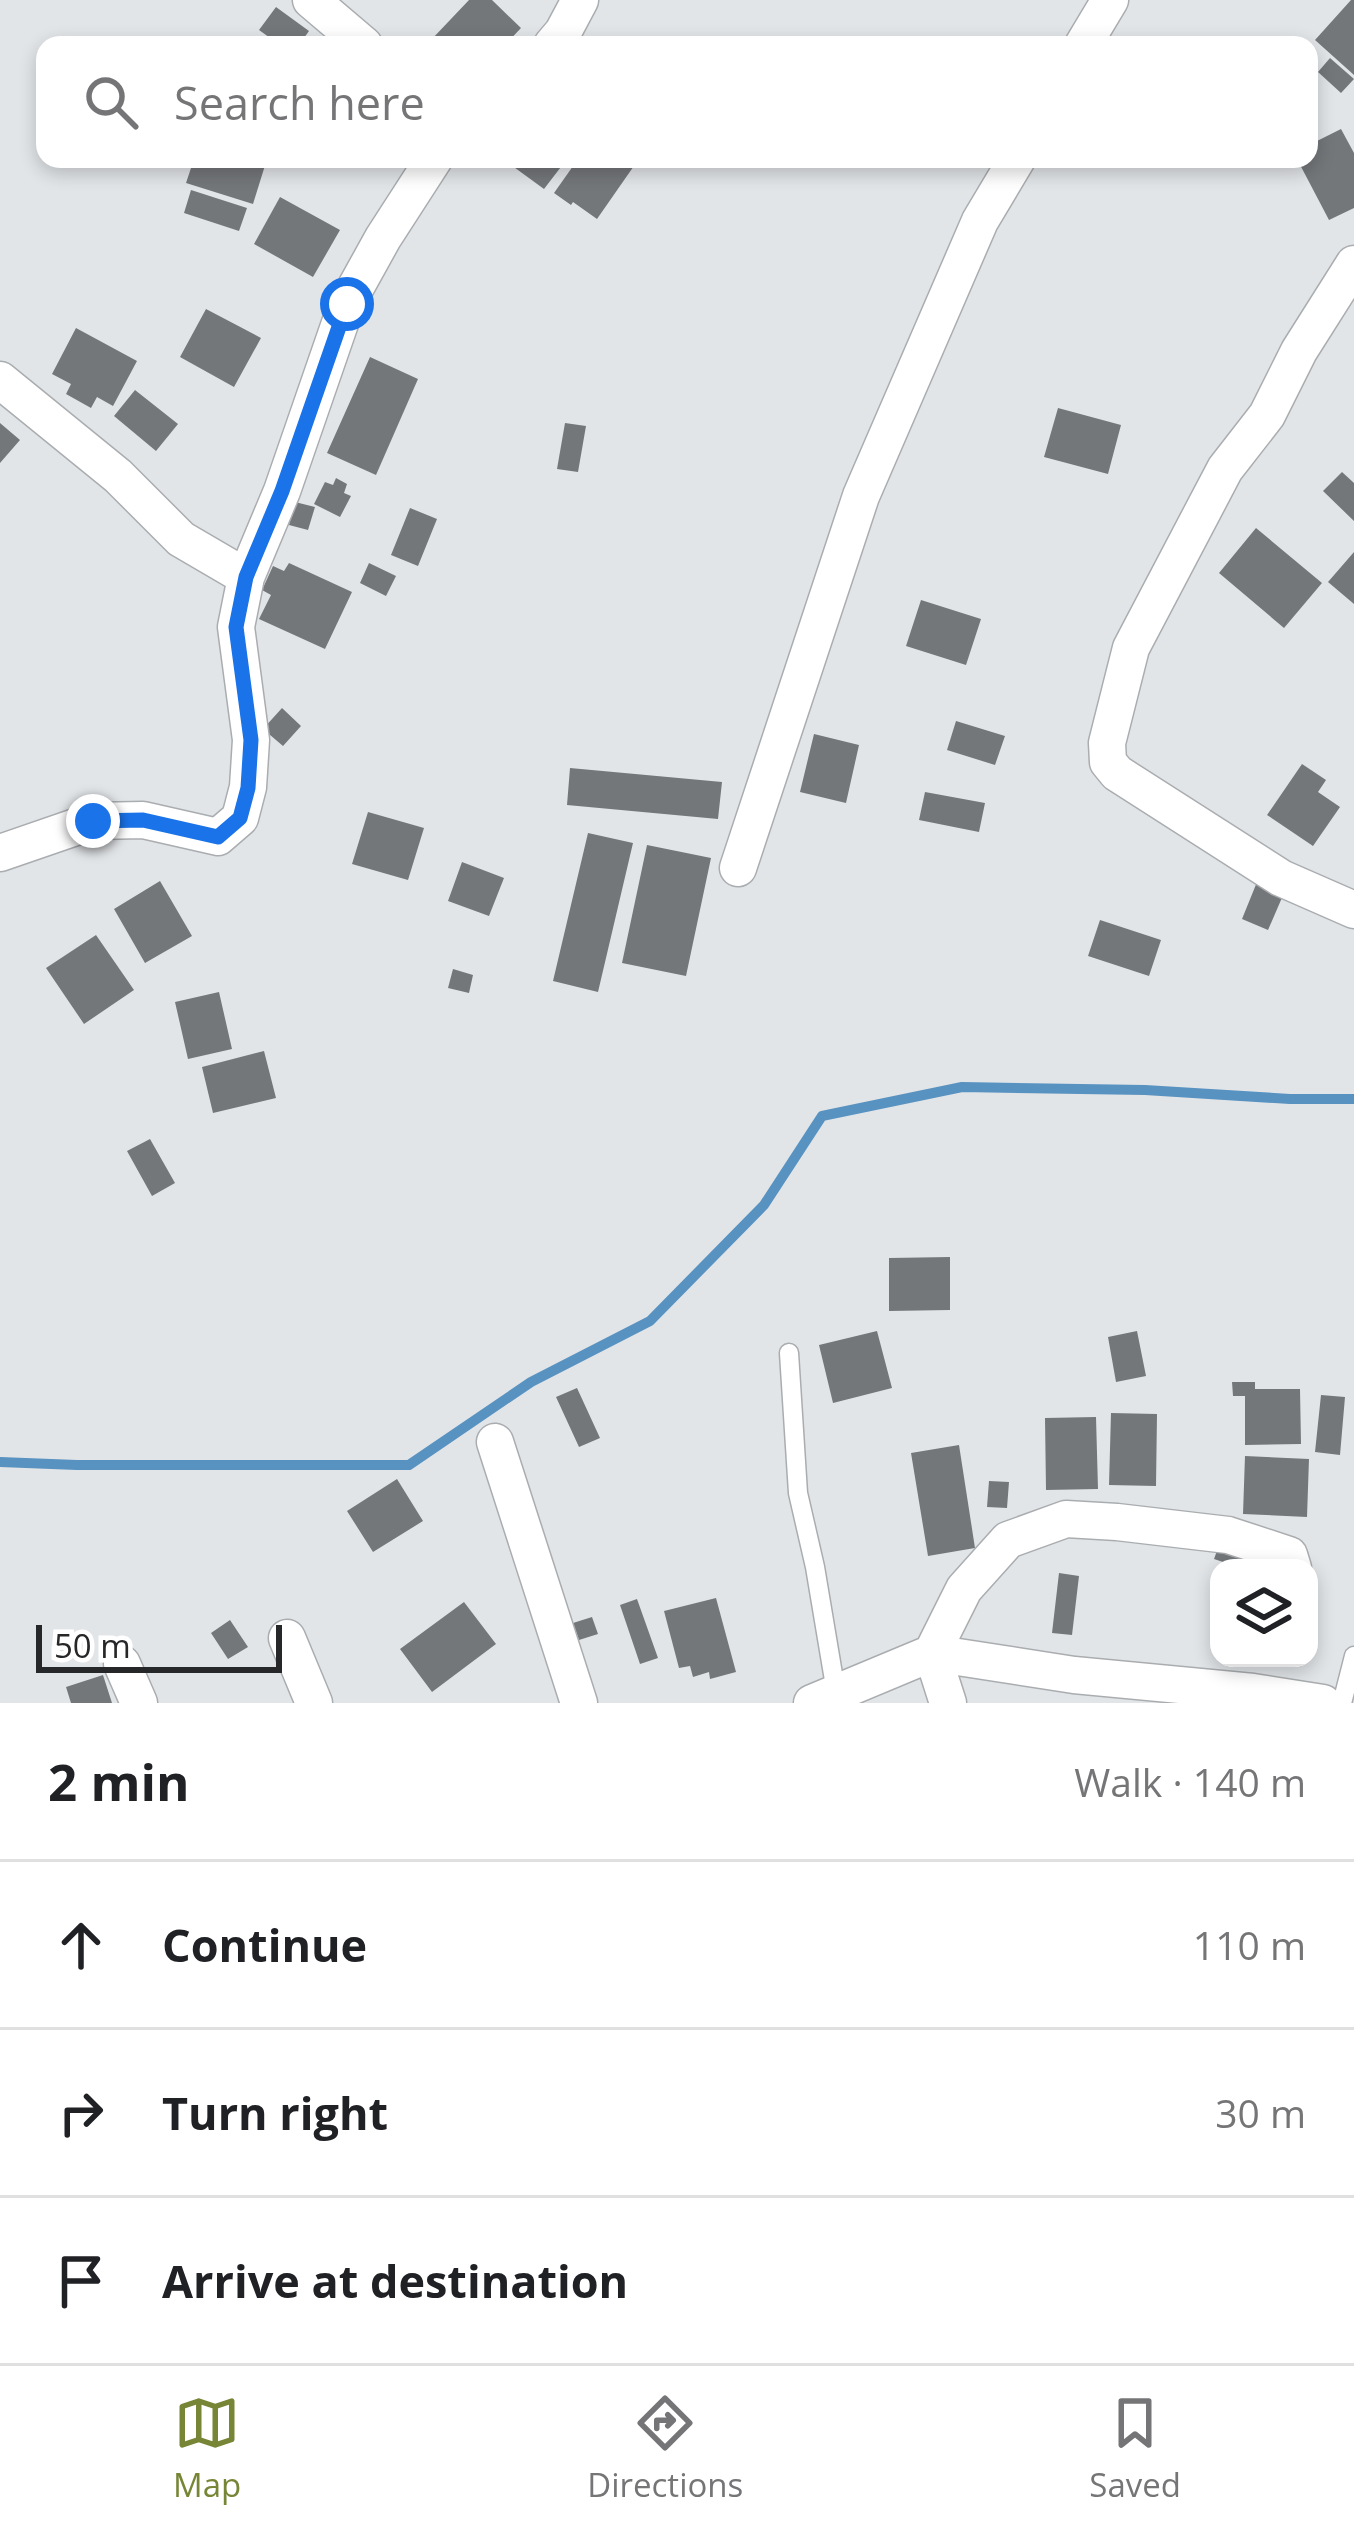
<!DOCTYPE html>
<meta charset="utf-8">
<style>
:root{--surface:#fff;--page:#f6f6f6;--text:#202124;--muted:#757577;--line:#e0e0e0;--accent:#768636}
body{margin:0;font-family:"Open Sans",sans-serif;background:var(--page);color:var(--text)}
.controls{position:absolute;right:36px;bottom:36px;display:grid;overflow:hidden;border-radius:24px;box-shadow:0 6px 18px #0003}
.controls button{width:108px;height:108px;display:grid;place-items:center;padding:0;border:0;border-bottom:3px solid var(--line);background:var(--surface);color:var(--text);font:60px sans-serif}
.scale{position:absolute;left:36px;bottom:30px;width:246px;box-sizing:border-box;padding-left:12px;border:6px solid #262728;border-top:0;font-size:33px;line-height:42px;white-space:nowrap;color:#262728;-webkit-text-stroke:9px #fff;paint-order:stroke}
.stop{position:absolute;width:36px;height:36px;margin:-27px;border:9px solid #1a73e8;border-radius:50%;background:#fff}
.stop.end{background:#1a73e8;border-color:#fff;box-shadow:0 3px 12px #0008}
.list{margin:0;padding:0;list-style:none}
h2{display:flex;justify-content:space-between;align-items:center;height:156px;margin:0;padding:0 48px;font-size:51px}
h2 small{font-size:39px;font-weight:400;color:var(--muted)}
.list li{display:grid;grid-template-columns:78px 1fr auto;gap:36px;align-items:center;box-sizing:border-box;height:168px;padding:0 48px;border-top:3px solid var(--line)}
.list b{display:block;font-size:45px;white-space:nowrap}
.list em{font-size:39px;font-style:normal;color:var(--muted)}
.icon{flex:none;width:66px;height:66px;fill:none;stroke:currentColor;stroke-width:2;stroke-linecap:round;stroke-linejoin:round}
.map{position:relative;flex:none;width:1354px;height:1703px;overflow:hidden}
.search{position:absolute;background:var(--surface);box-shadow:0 6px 18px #0003;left:36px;right:36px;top:36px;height:132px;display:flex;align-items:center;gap:30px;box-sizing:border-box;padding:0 42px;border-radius:24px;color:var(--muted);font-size:45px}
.sheet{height:660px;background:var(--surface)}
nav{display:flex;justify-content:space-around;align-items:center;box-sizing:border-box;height:168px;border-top:3px solid var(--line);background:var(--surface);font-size:33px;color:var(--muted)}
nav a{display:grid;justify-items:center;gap:6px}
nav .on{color:var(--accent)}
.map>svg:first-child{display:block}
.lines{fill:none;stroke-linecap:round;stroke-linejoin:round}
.stream{stroke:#5892c1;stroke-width:10}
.building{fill:#74777a}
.lane-casing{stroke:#aaadb0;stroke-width:21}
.street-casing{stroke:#aaadb0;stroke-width:39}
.lane{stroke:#fff;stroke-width:18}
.street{stroke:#fff;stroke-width:36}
.route{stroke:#1a73e8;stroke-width:15}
</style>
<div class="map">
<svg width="1354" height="1703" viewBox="0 0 1354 1703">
<rect width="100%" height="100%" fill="#e2e5e8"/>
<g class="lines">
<path class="stream" d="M 0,1462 L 77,1465 L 409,1465 L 531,1382 L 650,1321 L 764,1205 L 822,1116 L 962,1087 L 1145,1090 L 1290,1099 L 1354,1099"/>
</g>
<path class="building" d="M 469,0 L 492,0 L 521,28 L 505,45 L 437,45 L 431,40 Z
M 1351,0 L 1354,0 L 1354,75 L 1315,40 Z
M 276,7 L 309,31 L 299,45 L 280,45 L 259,30 Z
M 1330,58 L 1354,79 L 1341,93 L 1318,72 Z
M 1341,129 L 1354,153 L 1354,208 L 1329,220 L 1297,159 L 1309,159 L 1309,145 Z
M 194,159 L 267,159 L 253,204 L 186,183 Z
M 503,159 L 567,159 L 544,189 Z
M 578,159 L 631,159 L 636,163 L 597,219 L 573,202 L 571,205 L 554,193 Z
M 191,190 L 247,208 L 239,231 L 184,213 Z
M 280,197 L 340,230 L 313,277 L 254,244 Z
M 206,309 L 261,338 L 234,387 L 180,357 Z
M 76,328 L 137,361 L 113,406 L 97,397 L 91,408 L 66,394 L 71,384 L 52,374 Z
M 370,357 L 418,379 L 376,475 L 327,453 Z
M 135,390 L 178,424 L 156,451 L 114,416 Z
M 1058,408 L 1121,425 L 1108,474 L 1044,457 Z
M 0,423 L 20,440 L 0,463 Z
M 565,423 L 586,426 L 578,472 L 557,469 Z
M 1342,472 L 1354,483 L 1354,521 L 1323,491 Z
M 336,478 L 347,484 L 344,493 L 351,496 L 340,517 L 314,504 L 325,482 L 333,485 Z
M 295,502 L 315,507 L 308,530 L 289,525 Z
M 410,508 L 437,519 L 418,566 L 391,555 Z
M 1256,528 L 1322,583 L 1284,628 L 1219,573 Z
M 1354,552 L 1354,604 L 1328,582 Z
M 289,563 L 352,592 L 325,649 L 259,619 L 271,595 L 262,590 L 273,566 L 284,571 Z
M 369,563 L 396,576 L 386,596 L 360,583 Z
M 921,600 L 981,619 L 966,665 L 906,646 Z
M 282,708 L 301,726 L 283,746 L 263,729 Z
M 956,721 L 1005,736 L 995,765 L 947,750 Z
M 814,734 L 859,745 L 846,803 L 800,792 Z
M 1302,764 L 1326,780 L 1318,792 L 1340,807 L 1313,846 L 1267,815 Z
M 570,768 L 722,782 L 718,819 L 567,805 Z
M 925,792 L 985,803 L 979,832 L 919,820 Z
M 368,812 L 424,828 L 408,880 L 352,864 Z
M 588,833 L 633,843 L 598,992 L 553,981 Z
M 647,845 L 711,858 L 686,976 L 622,963 Z
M 462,862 L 504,878 L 489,916 L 448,901 Z
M 160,881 L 192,936 L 145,963 L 114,909 Z
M 1257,882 L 1284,893 L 1268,930 L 1242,919 Z
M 1100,920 L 1161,940 L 1149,976 L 1088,956 Z
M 96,935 L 134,990 L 84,1024 L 46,968 Z
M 453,969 L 473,975 L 469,993 L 448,988 Z
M 219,992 L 232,1049 L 188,1059 L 175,1002 Z
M 264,1051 L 276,1098 L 213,1113 L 202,1067 Z
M 150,1139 L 175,1183 L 152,1196 L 127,1151 Z
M 950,1257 L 950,1310 L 889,1311 L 889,1258 Z
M 877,1331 L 892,1388 L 833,1403 L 819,1345 Z
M 1137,1331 L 1146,1376 L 1116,1382 L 1108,1337 Z
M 1232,1382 L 1255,1382 L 1255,1389 L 1300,1389 L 1301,1444 L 1245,1445 L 1245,1396 L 1233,1396 Z
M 577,1388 L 600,1438 L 579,1447 L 556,1397 Z
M 1321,1395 L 1345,1397 L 1340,1455 L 1315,1452 Z
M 1111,1413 L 1157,1414 L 1156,1486 L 1109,1485 Z
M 1096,1417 L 1098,1489 L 1046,1490 L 1045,1418 Z
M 959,1445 L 975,1548 L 928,1556 L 911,1453 Z
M 1245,1456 L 1309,1459 L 1307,1517 L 1243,1514 Z
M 397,1479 L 423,1521 L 373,1552 L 347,1511 Z
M 989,1481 L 1009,1482 L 1007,1508 L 987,1507 Z
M 1222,1537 L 1282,1568 L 1241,1568 L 1214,1559 Z
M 1059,1573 L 1079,1576 L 1072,1635 L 1052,1633 Z
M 716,1598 L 736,1672 L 710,1679 L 709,1672 L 693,1677 L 690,1666 L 679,1668 L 664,1611 Z
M 637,1599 L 658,1658 L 640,1664 L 620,1605 Z
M 464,1602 L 496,1644 L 432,1692 L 400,1649 Z
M 592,1617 L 598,1634 L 579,1640 L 573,1623 Z
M 230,1620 L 248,1647 L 228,1659 L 211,1633 Z
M 103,1675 L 112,1703 L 71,1703 L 66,1687 Z"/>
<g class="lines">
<g class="lane-casing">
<path id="lane" d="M 789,1353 L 798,1493 L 815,1567 L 836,1692
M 1342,1703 L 1354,1656"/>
</g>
<g class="street-casing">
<path id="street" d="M 311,0 L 364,45
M 552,45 L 563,32 L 580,0
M 1083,45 L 1110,0
M 1354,264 L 1299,351 L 1267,415 L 1225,469 L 1131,648 L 1107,743 L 1108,762 L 1117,773 L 1281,878 L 1354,910
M 0,380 L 118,476 L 181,539 L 246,577
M 0,853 L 93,821 L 143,820 L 218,837 L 240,818 L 248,787 L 251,740 L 236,627 L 246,577 L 282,491 L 347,303 L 383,238 L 434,159
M 738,868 L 861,496 L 980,221 L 1017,159
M 495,1442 L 579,1703
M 287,1638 L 314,1703
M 122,1664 L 139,1703
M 812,1703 L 932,1653 L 1074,1675 L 1253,1692 L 1323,1703
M 948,1703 L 932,1653 L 964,1589 L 1008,1540 L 1066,1519 L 1117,1522 L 1228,1535 L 1289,1555 L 1293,1568"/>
</g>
<use href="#lane" class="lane"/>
<use href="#street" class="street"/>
</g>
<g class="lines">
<path class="route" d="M 93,821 L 143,820 L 218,837 L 240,818 L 248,788 L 251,740 L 236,627 L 246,577 L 282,491 L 347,304"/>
</g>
</svg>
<div class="controls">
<button><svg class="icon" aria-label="layers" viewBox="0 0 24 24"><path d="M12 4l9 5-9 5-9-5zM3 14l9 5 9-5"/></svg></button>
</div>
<div class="scale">50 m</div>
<div class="stop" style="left:347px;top:304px"></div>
<div class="stop end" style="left:93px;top:821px"></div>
<div class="search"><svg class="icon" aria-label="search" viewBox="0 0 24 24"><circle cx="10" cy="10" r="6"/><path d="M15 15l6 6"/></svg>Search here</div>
</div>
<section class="sheet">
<h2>2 min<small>Walk · 140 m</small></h2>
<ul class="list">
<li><svg class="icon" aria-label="ahead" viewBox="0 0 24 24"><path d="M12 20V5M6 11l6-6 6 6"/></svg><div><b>Continue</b></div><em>110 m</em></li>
<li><svg class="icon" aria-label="right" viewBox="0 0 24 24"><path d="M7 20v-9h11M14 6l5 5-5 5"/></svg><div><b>Turn right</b></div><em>30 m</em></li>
<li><svg class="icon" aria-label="arrive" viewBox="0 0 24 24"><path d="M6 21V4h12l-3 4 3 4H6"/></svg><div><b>Arrive at destination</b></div></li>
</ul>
</section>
<nav>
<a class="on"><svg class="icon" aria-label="map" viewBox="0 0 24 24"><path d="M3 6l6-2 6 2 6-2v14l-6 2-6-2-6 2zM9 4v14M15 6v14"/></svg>Map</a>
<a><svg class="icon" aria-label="directions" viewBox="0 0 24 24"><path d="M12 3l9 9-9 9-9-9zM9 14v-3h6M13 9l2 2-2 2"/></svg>Directions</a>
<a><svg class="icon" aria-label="saved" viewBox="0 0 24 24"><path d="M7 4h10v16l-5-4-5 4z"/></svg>Saved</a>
</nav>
